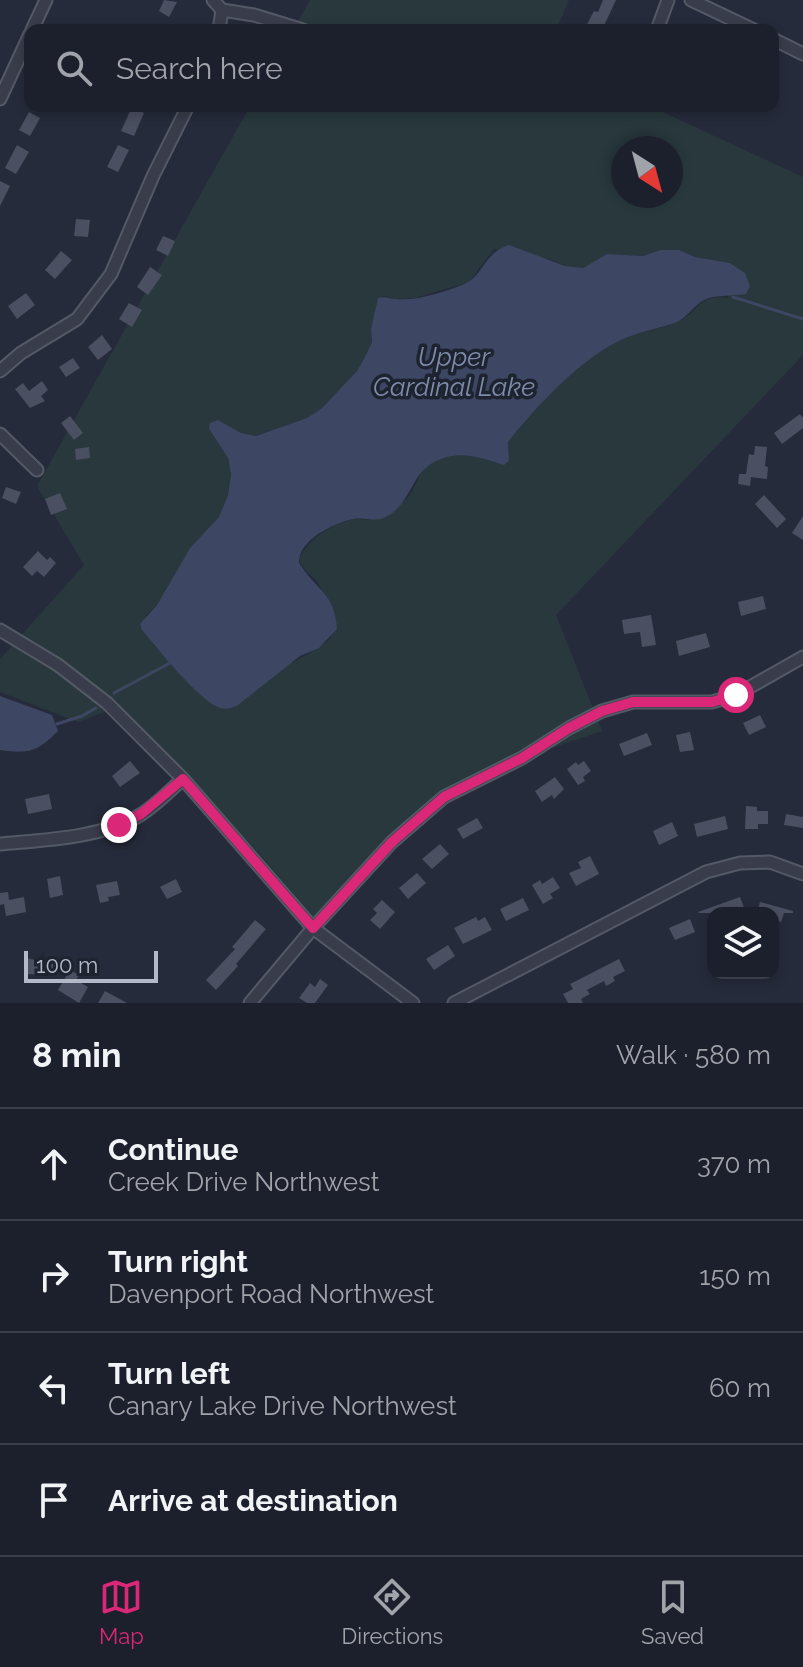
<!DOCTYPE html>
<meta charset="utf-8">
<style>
:root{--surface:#1c202c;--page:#252834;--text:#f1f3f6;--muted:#a0a3a9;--line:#3a3e48;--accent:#db2777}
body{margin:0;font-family:Raleway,sans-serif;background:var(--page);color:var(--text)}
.controls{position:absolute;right:24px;bottom:24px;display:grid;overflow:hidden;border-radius:16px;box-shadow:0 4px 12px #0003}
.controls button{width:72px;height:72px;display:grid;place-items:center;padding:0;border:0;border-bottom:2px solid var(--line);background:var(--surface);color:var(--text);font:40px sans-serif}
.compass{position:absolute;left:611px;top:136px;width:72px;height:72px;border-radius:50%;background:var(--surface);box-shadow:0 4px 12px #0003;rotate:144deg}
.scale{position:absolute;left:24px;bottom:20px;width:134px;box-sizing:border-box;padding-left:8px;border:4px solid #b5b9c7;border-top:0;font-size:22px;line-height:28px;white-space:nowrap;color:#b5b9c7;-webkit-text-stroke:6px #1e2330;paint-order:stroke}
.stop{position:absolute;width:24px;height:24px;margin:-18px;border:6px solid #db2777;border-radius:50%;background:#fff}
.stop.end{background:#db2777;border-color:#fff;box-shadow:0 2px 8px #0008}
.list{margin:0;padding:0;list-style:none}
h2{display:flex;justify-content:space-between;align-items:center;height:104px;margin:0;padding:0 32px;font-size:34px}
h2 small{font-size:26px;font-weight:400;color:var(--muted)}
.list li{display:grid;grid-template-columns:52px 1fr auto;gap:24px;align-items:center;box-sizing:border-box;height:112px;padding:0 32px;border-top:2px solid var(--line)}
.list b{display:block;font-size:30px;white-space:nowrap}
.list p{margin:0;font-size:26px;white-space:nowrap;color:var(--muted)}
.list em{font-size:26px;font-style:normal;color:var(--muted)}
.icon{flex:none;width:44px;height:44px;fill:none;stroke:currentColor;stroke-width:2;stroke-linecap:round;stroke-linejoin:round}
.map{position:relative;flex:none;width:803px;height:1003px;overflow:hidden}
.search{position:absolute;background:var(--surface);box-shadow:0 4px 12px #0003;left:24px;right:24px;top:24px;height:88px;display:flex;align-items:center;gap:20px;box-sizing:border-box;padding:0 28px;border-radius:16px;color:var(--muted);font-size:30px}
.sheet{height:552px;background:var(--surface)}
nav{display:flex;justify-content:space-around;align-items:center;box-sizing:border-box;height:112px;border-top:2px solid var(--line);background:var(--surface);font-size:22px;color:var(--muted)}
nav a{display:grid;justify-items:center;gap:4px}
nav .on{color:var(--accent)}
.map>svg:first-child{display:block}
.green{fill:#28383d;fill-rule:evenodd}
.water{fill:#3d4662}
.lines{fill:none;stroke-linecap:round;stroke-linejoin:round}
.stream{stroke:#3d4662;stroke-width:3}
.building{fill:#4a4f61}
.minor-casing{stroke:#545966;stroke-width:15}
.minor{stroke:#393d4b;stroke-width:11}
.route{stroke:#db2777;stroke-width:10}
.labels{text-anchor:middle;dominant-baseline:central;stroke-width:7;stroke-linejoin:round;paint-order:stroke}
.water-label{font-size:26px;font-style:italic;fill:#7f8bab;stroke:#1e2330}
</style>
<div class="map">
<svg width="803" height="1003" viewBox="0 0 803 1003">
<rect width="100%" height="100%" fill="#262b3b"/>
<path class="green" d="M 310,0 L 569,0 L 556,30 L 293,30 Z
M 250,106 L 650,106 L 803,177 L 803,355 L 556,615 L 602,731 L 507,763 L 418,822 L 316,920 L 258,852 L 117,707 L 78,722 L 0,692 L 0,659 L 84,565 L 37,486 ZM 623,148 L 671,148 L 671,196 L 623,196 ZM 494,249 L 549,259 L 565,266 L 583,268 L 607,254 L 644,256 L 661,250 L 679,250 L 695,257 L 730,263 L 728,298 C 700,294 701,308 681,320 C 665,329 644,330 628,337 C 584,354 537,406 508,442 L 509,461 L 505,464 C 485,459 464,451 444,458 C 412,468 422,486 404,501 C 397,507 380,517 371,519 C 365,521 359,518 353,519 C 329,525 311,538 299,558 C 302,572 312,573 319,584 C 325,594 328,625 331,638 C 298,666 245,681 204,697 L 153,644 L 146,615 L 157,605 L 190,548 L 219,517 L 228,495 L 231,474 L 228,458 L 209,429 L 218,420 L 241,433 L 256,436 L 307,418 L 322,408 L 357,371 L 366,355 L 372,342 L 371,329 L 379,298 L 385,296 L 395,299 L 415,298 L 469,282 Z"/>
<path class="water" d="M 509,245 L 565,266 L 583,268 L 607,254 L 643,256 L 661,250 L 679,250 L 695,257 L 730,263 L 745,273 L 750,286 L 746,294 C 734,296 712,295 704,300 C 693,306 687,318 675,323 C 660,328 643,331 628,337 C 584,354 537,406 508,442 L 509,461 L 504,465 C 485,459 464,451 444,458 C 408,469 415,503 384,518 C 374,522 363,517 353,519 C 334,523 298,540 299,563 C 316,590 335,593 337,629 L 319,648 L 300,656 L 238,705 C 232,708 226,710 220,708 C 198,700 158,649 142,630 L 140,624 L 157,605 L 190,548 L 219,517 L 228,495 L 231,474 L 228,458 L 209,429 L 210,423 L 218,420 L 241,433 L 256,436 L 307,418 L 322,408 L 357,371 L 366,355 L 372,342 L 371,329 L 378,298 C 387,296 388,299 396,299 C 417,301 445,292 464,284 C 484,276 483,253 509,245 Z
M 0,696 L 52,715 L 58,731 C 37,752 29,754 0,750 Z"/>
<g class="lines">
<path class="stream" d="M 733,297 L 803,319
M 114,693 L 170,663
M 57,724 L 82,716 L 96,708"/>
</g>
<path class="building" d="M 164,0 L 177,2 L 169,17 L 159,11 Z
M 603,0 L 616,0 L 602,30 L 584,30 L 594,11 L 598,12 Z
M 132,107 L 144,113 L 134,136 L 121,131 Z
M 29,112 L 40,118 L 30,136 L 19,130 Z
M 17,145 L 29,152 L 16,174 L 5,168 Z
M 118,145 L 129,150 L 118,172 L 107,167 Z
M 0,181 L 10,186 L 0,206 Z
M 76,219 L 90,220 L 88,237 L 74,236 Z
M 163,236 L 175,241 L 168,256 L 156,250 Z
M 61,251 L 72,260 L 55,279 L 45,270 Z
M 150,267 L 162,275 L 148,295 L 137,287 Z
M 26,293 L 35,305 L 17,319 L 8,306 Z
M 129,303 L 142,310 L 132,327 L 119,319 Z
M 102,335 L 112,349 L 98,360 L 88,347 Z
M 73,358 L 80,368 L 66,377 L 59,367 Z
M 42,381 L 48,390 L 41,396 L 45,401 L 30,408 L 15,389 L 23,383 L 29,391 Z
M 800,414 L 803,418 L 803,428 L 782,444 L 774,433 Z
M 70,416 L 83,433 L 74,440 L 61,423 Z
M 755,446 L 767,447 L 765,466 L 768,467 L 767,479 L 751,477 L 750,486 L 738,484 L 739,474 L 746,474 L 749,454 L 754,455 Z
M 89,447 L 90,458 L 76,460 L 75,449 Z
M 6,487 L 21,492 L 16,504 L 2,498 Z
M 60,493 L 67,509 L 51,515 L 45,499 Z
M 764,495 L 786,519 L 777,528 L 755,504 Z
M 803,516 L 803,540 L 792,533 Z
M 38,551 L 47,560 L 50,557 L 56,563 L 44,577 L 37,571 L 32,576 L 23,567 Z
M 763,596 L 766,609 L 741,616 L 738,602 Z
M 651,615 L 656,645 L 642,647 L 640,632 L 624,634 L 622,620 Z
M 706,633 L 710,647 L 679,656 L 676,641 Z
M 760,715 L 766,727 L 749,735 L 743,723 Z
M 690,732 L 694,750 L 680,752 L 676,735 Z
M 647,733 L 652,745 L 624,756 L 619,744 Z
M 130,761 L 140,773 L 120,787 L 112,776 Z
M 584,761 L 591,771 L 583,777 L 585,781 L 578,785 L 567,769 L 576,762 L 578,765 Z
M 555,777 L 564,789 L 554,799 L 552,795 L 542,802 L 535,791 Z
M 49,794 L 52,809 L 28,814 L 25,799 Z
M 746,806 L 757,807 L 757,811 L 768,811 L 768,824 L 758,824 L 758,829 L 745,829 Z
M 786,814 L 803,817 L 803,828 L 784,825 Z
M 725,816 L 728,829 L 697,837 L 694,824 Z
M 477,818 L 483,828 L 463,839 L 457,829 Z
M 672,822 L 678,836 L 659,845 L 653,831 Z
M 440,844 L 449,854 L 432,869 L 422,859 Z
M 590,856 L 599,874 L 576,886 L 569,873 L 581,868 L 578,862 Z
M 417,873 L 426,883 L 408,899 L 399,888 Z
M 60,876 L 63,895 L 50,898 L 47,879 Z
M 553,877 L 560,888 L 550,894 L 553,898 L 543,904 L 532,885 L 540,880 L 542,884 Z
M 176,879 L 182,892 L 167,899 L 160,887 Z
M 117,881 L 120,895 L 108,897 L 109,901 L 100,903 L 96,885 Z
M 8,892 L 9,900 L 24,897 L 26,912 L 6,916 L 4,904 L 0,905 L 0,893 Z
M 740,897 L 746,913 L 699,913 L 698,912 Z
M 523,898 L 529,910 L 506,921 L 500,909 Z
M 382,900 L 395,912 L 380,929 L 370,920 L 377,913 L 373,909 Z
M 760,902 L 793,911 L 793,913 L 784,913 L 781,922 L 773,919 L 773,913 L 757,913 Z
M 476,917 L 478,921 L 485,917 L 492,930 L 463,944 L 454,928 Z
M 690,919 L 695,932 L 675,940 L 669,928 Z
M 255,920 L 266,929 L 236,964 L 238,966 L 216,990 L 206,980 L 235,949 L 232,947 Z
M 448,945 L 455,956 L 434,970 L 426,959 Z
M 26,958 L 56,964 L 55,975 L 25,974 Z
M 619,959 L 625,971 L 613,977 L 615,981 L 606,986 L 604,981 L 587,990 L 590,994 L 581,999 L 583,1003 L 568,1003 L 563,994 L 573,989 L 570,984 Z
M 70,970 L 79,975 L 76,980 L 88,987 L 79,1003 L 58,990 Z
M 320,979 L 328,985 L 315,1003 L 307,1003 L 299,998 L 310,983 L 315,987 Z
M 105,991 L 127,1003 L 98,1003 Z"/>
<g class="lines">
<g class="minor-casing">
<path id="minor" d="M 213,0 L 222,10 L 219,30
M 691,0 L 754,30
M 222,10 L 254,15 L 303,30
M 32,30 L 46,0
M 657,30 L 668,0
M 773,39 L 803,54
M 0,99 L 30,34
M 0,371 L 21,353 L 77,319 L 111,274 L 153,176 L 188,106
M 0,434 L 37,470
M 0,630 L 58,665 L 107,703 L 183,779 L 313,928 L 413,1003
M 0,844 C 43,840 102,838 140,815 C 155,806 169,791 183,779
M 250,1003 L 313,928 L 392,842 L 444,797 L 522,758 L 569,728 L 602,711 L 633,702 L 712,702 L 736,695 L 803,657
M 454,1003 L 706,872 L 740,863 L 770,862 L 803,874"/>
</g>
<use href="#minor" class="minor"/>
</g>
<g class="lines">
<path class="route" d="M 119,825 L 141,814 L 183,779 L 313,928 L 392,842 L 444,797 L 522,758 L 569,728 L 602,711 L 633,702 L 712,702 L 736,695"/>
</g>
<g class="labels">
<g class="water-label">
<text x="454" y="357">Upper<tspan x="454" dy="30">Cardinal Lake</tspan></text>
</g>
</g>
</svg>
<div class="controls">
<button><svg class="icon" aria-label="layers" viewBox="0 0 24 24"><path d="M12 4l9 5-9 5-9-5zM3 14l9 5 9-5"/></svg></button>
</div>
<svg class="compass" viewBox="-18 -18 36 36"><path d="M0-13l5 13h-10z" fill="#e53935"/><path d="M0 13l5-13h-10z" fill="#a0a3a9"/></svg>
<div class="scale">100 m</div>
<div class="stop" style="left:736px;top:695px"></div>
<div class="stop end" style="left:119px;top:825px"></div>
<div class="search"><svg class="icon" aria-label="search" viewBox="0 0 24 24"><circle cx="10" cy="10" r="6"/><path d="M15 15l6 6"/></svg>Search here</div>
</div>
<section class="sheet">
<h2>8 min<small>Walk · 580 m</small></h2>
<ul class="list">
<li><svg class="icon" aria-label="ahead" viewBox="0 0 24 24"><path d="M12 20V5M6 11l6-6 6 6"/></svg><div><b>Continue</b><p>Creek Drive Northwest</p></div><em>370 m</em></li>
<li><svg class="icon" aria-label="right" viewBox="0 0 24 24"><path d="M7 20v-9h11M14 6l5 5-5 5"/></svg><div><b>Turn right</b><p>Davenport Road Northwest</p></div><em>150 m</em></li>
<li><svg class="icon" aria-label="left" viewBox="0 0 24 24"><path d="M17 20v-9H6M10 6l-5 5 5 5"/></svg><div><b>Turn left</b><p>Canary Lake Drive Northwest</p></div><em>60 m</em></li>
<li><svg class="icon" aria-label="arrive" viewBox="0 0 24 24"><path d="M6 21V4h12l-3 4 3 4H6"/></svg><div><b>Arrive at destination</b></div></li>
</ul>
</section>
<nav>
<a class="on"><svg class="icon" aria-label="map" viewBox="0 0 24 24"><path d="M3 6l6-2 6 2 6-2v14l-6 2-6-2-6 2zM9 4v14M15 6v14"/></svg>Map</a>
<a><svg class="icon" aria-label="directions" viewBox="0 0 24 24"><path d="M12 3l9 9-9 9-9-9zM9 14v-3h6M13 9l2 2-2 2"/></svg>Directions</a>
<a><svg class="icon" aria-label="saved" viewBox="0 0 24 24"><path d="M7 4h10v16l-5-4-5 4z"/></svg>Saved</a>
</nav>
